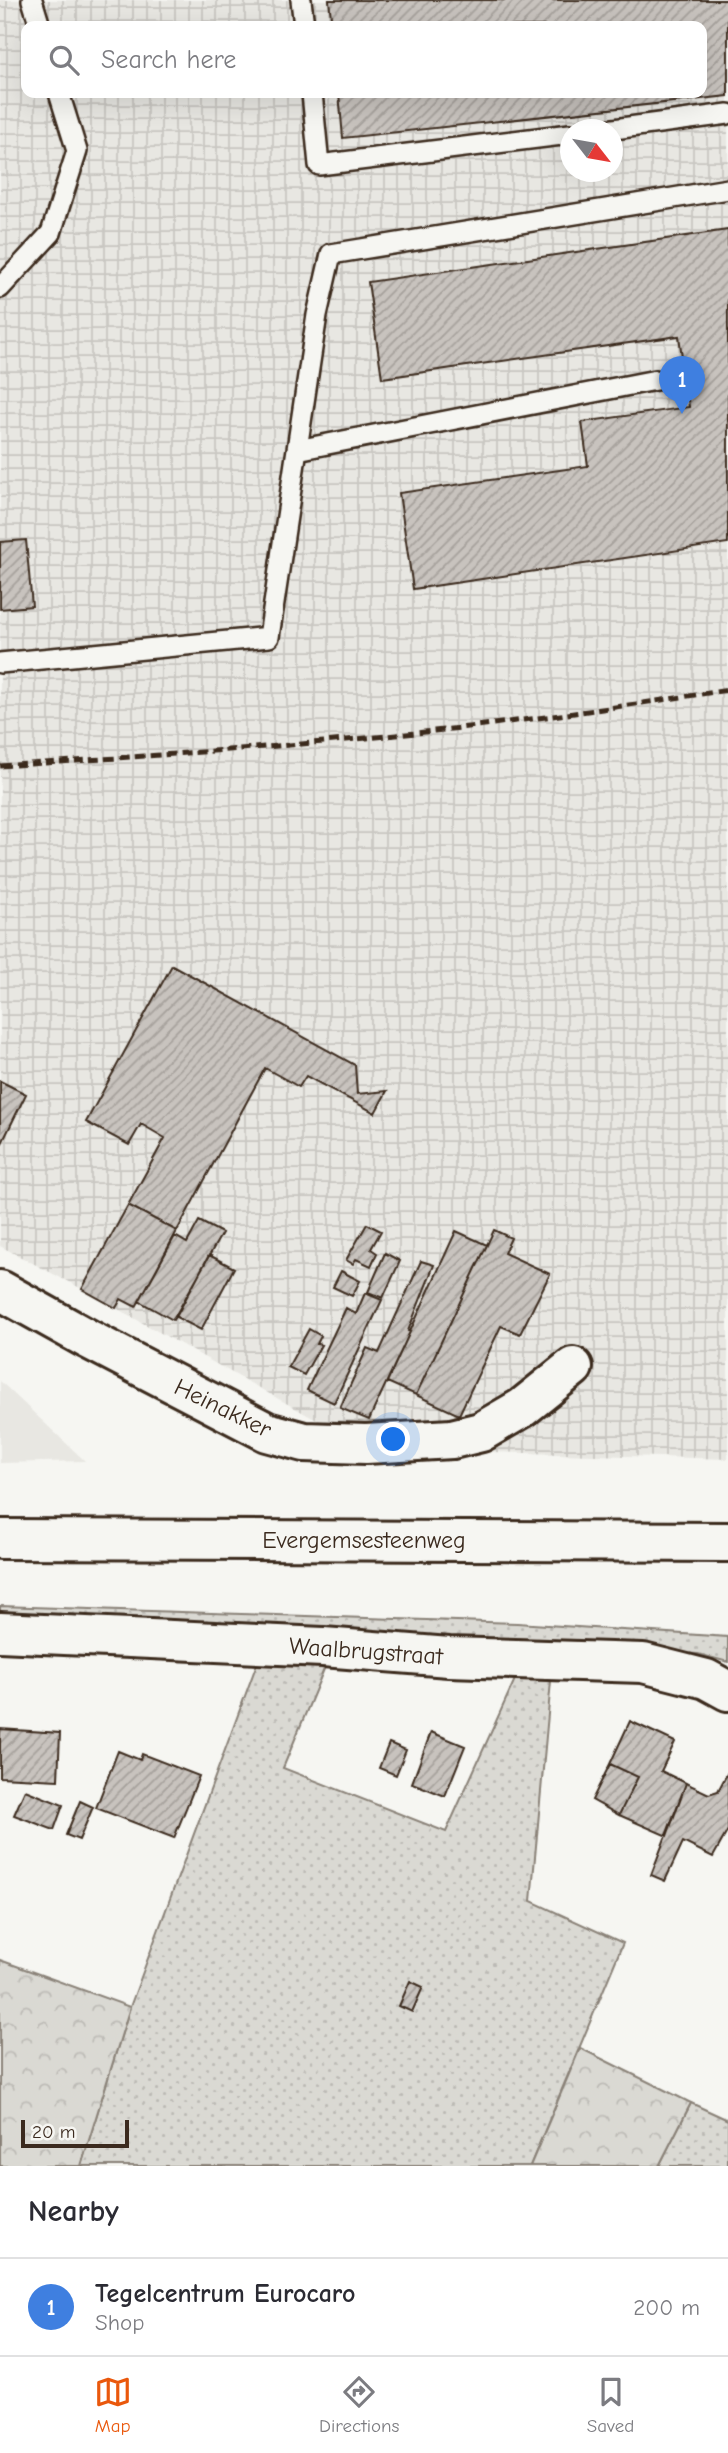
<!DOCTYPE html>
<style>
:root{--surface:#fff;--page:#f2f2f3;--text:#2b2b33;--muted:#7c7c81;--line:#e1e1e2;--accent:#ea580c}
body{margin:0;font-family:"Comic Neue",sans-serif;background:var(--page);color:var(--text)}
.compass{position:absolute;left:560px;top:119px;width:63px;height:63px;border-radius:50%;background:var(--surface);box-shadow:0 7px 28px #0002;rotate:121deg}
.scale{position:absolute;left:21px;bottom:18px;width:108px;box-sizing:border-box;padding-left:7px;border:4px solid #3b2a1e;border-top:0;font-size:19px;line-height:24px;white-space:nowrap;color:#3b2a1e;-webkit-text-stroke:5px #f6f6f2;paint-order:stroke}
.you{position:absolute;left:394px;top:1440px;width:24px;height:24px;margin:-18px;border:5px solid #fff;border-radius:50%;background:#1a73e8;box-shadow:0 0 0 10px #1a73e833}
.badge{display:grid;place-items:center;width:46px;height:46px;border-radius:50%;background:var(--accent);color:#fff;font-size:23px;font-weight:700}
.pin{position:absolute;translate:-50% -58px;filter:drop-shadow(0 2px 4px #0008)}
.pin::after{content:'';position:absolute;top:37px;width:24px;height:21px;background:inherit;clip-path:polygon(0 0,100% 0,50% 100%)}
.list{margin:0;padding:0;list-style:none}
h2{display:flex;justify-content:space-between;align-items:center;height:91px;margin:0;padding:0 28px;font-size:30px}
h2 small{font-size:23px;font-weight:400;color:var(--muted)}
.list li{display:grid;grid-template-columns:46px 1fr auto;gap:21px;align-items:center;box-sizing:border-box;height:98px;padding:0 28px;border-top:2px solid var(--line)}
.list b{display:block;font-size:26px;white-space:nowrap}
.list p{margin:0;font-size:23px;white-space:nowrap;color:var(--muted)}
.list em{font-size:23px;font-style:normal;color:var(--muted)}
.icon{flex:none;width:38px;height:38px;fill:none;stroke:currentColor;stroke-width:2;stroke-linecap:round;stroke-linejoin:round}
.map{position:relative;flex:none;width:728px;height:2166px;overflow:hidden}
.search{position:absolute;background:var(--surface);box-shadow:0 7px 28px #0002;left:21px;right:21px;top:21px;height:77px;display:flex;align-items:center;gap:18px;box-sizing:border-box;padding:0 24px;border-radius:14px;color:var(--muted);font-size:26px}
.sheet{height:189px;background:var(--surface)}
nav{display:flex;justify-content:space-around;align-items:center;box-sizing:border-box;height:98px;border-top:2px solid var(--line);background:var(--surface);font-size:19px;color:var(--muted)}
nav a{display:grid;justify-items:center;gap:4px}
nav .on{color:var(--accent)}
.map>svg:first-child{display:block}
.built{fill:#e8e7e2}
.industrial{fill:url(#industrial-grid);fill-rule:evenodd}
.grass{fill:url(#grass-dots);stroke:#8a8278;stroke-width:2}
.forest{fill:url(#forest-crowns);stroke:#8a8278;stroke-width:2}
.building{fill:url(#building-hatch);stroke:#3b2a1e;stroke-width:2}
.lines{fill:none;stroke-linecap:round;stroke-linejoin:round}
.lane-casing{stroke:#3b2a1e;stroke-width:24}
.street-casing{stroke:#3b2a1e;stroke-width:44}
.secondary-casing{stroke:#3b2a1e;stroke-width:44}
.lane{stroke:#f6f6f2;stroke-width:19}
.street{stroke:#f6f6f2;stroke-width:38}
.secondary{stroke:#f6f6f2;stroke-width:38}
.rail{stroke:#3b2a1e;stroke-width:5;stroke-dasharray:10 5;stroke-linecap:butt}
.labels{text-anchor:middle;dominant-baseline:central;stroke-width:6;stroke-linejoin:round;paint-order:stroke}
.street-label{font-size:24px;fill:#3b2a1e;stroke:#f6f6f2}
</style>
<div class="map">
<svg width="728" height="2166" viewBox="0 0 728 2166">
<defs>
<pattern id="industrial-grid" width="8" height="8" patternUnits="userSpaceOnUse" patternTransform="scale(1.75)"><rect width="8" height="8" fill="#e8e7e2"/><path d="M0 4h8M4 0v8" fill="none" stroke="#c8c6c1"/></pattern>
<pattern id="grass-dots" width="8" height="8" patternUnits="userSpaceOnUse" patternTransform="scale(1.75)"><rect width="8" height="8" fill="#dad9d3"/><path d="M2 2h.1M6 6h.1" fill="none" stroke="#bcbab5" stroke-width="1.8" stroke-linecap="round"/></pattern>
<pattern id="forest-crowns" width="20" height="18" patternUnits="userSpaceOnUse" patternTransform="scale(1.75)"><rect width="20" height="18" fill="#dad9d3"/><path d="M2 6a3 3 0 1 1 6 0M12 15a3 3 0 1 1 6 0" fill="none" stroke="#bcbab5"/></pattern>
<pattern id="building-hatch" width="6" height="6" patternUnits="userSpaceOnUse" patternTransform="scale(1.75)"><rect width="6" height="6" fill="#c8c3be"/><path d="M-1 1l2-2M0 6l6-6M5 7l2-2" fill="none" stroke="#a49f9a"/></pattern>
</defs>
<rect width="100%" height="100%" fill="#f6f6f2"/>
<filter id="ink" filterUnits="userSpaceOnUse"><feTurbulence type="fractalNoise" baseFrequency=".0143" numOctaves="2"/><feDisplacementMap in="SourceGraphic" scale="14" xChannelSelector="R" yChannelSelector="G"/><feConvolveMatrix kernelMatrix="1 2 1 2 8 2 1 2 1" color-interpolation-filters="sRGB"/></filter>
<g filter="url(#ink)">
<path class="built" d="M 0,1381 L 85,1461 L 0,1463 Z"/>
<path class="industrial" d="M 0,0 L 728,0 L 728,1459 L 490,1452 L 320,1422 L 82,1289 L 0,1246 ZM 26,26 L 702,26 L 702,93 L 26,93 ZM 570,130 L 612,130 L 612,172 L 570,172 Z"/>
<path class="grass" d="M 0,1606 L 517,1623 L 728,1637 L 728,1662 L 698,1654 L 0,1623 Z
M 259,1658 L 327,1662 L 283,1768 L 446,1832 L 516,1677 L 551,1681 L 531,1901 L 623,1943 L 530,2166 L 81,2166 L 130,2007 Z
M 691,2103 L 728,2120 L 728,2166 L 659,2166 Z"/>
<path class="forest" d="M 0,1960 L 130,2007 L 81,2166 L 0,2166 Z
M 580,2048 L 691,2103 L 659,2166 L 530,2166 Z"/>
<path class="building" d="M 329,0 L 728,0 L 728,96 L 343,138 L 339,93 L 702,93 L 702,26 L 332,26 Z
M 728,230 L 728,543 L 413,589 L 399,493 L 588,466 L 582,422 L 689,407 L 679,336 L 382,378 L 368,282 Z
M 26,540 L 32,606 L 0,609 L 0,542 Z
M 172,965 L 355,1065 L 357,1094 L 387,1091 L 375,1113 L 306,1076 L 299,1087 L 265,1068 L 177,1231 L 128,1205 L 165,1138 L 141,1124 L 129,1145 L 86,1122 Z
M 0,1081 L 26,1094 L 0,1147 Z
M 128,1205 L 177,1231 L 136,1307 L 121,1299 L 116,1308 L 82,1289 Z
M 199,1221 L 222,1233 L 173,1320 L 139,1301 L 175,1236 L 187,1243 Z
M 367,1224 L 381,1231 L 371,1249 L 377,1253 L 371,1266 L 356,1259 L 353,1264 L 346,1260 Z
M 494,1230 L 511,1238 L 504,1253 L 550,1274 L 520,1334 L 501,1326 L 459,1415 L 416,1395 Z
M 456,1231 L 487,1245 L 416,1395 L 387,1382 Z
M 385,1253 L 400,1261 L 383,1298 L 368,1292 Z
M 209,1255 L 234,1268 L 201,1330 L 176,1317 Z
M 421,1261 L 434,1265 L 408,1331 L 410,1332 L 369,1420 L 340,1408 L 367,1348 L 379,1353 Z
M 341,1271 L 360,1281 L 352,1296 L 333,1287 Z
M 365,1293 L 382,1300 L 334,1403 L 307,1390 L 346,1308 L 356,1314 Z
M 309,1329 L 321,1336 L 317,1344 L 321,1345 L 304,1375 L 288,1367 Z
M 630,1721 L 675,1742 L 661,1771 L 686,1783 L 667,1836 L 619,1815 L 638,1777 L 610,1764 Z
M 0,1729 L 60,1733 L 58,1780 L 0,1777 Z
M 431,1732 L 465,1746 L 445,1796 L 412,1783 Z
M 389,1743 L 406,1750 L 396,1775 L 379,1768 Z
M 118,1751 L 140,1760 L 142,1754 L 199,1776 L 174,1838 L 96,1808 Z
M 610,1764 L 638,1777 L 619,1815 L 592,1800 Z
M 728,1772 L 728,1830 L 713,1857 L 683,1842 L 665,1881 L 651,1875 L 686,1783 L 709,1794 L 718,1791 Z
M 25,1790 L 63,1805 L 54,1830 L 14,1815 Z
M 80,1801 L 93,1807 L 79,1840 L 66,1835 Z
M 410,1981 L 423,1987 L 412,2012 L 399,2006 Z"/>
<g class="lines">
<g class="lane-casing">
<path id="lane" d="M 32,0 L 40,26
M 301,0 L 304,26
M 312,93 L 319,165 L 570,134
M 606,130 L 728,114
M 0,288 L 51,233 L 77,151 L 59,93
M 297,450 L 656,380
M 0,663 L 269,637 L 317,315 L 331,254 L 728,189"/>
</g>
<g class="street-casing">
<path id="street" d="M 0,1290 L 88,1339 L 267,1432 L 304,1442 L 366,1444 L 452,1439 L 481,1432 L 522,1408 L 573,1367
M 0,1632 L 323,1647 L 449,1657 L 643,1663 L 706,1679 L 728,1691"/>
</g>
<g class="secondary-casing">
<path id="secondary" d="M 0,1539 L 728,1542"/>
</g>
<use href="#lane" class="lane"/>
<use href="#street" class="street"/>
<use href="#secondary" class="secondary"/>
<path class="rail" d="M 0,766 C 145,756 290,747 434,731 C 532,720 630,705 728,690"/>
</g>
</g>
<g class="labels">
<g class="street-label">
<text transform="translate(223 1408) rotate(26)">Heinakker</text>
<text x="364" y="1540">Evergemsesteenweg</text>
<text transform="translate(366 1651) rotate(4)">Waalbrugstraat</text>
</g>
</g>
</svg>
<svg class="compass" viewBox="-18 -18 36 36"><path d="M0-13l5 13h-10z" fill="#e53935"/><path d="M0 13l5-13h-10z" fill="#7c7c81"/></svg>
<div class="scale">20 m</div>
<div class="you"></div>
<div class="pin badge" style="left:682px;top:414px;background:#3f7fe0">1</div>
<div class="search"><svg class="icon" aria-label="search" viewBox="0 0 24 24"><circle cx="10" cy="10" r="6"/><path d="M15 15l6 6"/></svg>Search here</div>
</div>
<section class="sheet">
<h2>Nearby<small></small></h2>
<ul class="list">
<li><span class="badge" style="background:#3f7fe0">1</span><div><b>Tegelcentrum Eurocaro</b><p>Shop</p></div><em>200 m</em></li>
</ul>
</section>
<nav>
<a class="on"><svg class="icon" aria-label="map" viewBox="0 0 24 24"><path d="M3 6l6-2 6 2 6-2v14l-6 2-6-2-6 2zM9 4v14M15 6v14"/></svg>Map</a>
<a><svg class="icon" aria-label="directions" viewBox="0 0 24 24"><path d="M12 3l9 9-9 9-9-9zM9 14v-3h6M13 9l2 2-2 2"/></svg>Directions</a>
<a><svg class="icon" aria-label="saved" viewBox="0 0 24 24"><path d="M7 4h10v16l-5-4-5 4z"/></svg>Saved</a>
</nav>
